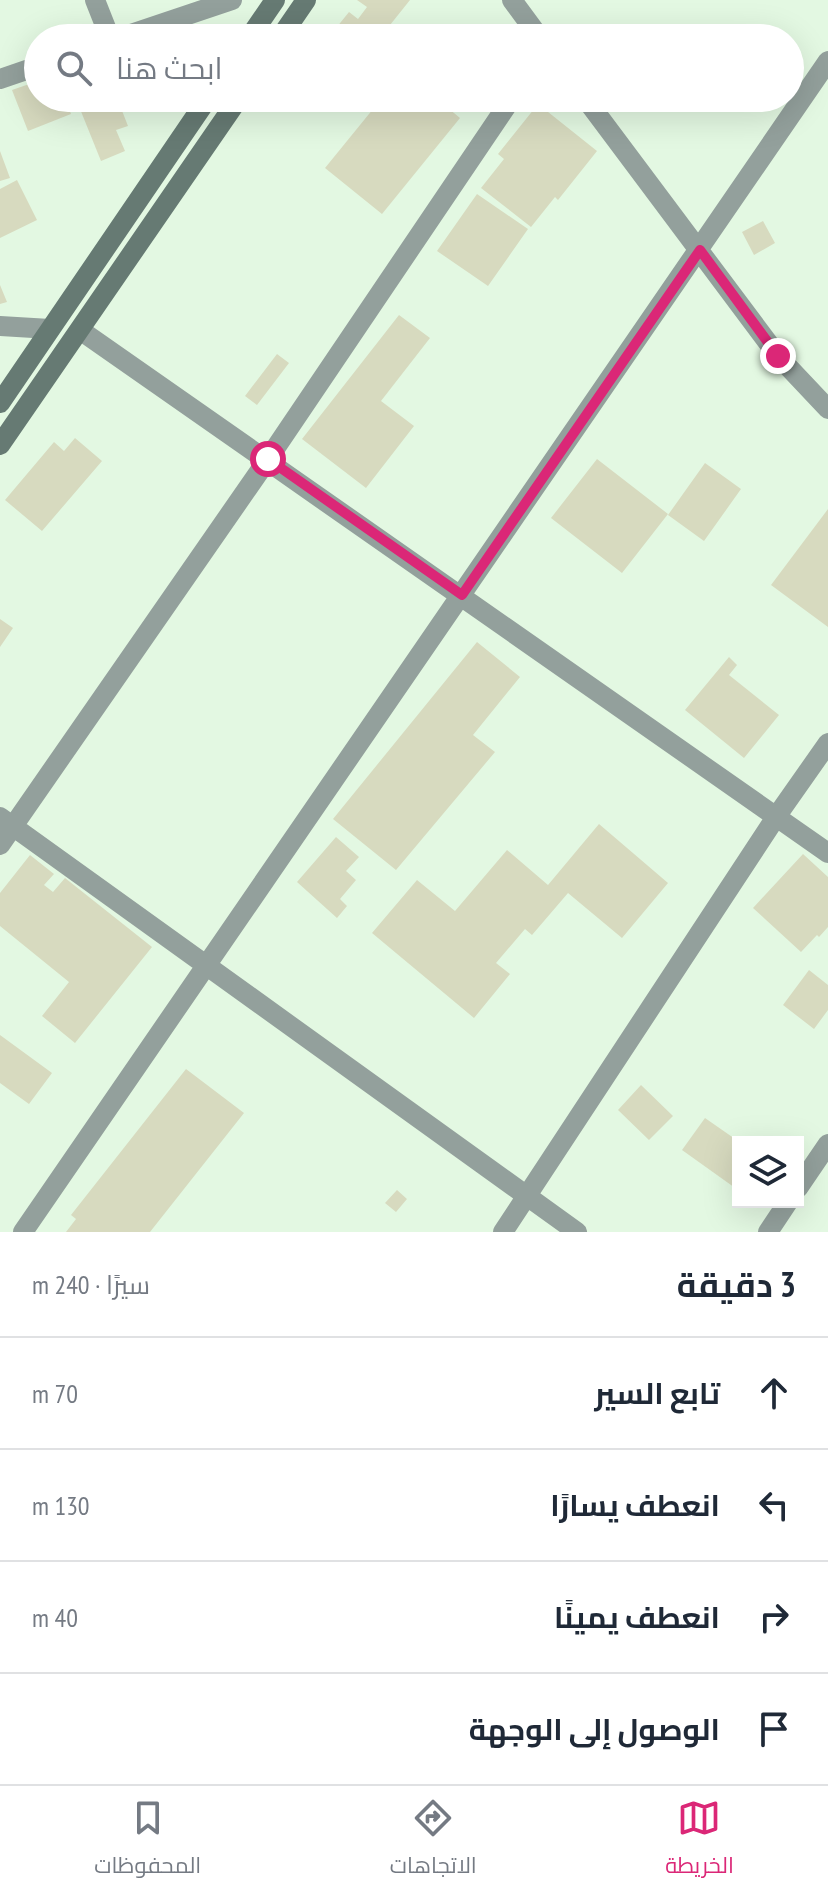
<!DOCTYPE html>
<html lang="ar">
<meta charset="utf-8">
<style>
:root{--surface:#fff;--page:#f6f6f7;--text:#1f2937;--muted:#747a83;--line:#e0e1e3;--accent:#db2777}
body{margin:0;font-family:"PT Sans Narrow",Cairo,sans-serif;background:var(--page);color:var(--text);direction:rtl}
.controls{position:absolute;right:24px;bottom:24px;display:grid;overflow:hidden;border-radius:0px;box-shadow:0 8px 32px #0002}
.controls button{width:72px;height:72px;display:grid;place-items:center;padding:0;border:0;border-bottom:2px solid var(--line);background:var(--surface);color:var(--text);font:40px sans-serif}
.stop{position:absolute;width:24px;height:24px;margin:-18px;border:6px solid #db2777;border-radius:50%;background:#fff}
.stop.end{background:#db2777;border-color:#fff;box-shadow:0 2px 8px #0008}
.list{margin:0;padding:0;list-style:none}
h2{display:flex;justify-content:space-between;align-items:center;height:104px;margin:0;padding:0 32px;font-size:34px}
h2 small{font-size:26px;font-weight:400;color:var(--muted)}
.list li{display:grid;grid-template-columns:52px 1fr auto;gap:24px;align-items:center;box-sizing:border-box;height:112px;padding:0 32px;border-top:2px solid var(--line)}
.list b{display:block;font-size:30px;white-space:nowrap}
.list em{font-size:26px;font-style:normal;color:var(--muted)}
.icon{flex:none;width:44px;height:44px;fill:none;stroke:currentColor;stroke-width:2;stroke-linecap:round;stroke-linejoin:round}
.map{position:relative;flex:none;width:828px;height:1232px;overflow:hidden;direction:ltr}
.search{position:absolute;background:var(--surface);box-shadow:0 8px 32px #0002;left:24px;right:24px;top:24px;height:88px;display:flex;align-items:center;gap:20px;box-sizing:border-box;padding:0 28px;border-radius:44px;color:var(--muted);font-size:30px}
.sheet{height:552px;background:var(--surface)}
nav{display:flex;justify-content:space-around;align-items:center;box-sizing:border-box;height:112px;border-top:2px solid var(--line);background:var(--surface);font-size:22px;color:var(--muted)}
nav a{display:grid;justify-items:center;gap:4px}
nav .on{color:var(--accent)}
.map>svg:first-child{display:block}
.building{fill:#d7dabf}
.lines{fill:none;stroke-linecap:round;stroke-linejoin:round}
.minor{stroke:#93a09c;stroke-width:20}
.secondary{stroke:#667a73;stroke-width:20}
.route{stroke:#db2777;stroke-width:10}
</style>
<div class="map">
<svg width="828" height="1232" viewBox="0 0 828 1232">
<rect width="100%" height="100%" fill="#e3f8e2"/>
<path class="building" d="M 357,0 L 410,0 L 382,35 L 386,38 L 328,38 L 349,12 L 358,19 L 367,7 Z
M 38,81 L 38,98 L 70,98 L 66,101 L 71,114 L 28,131 L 12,90 Z
M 94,98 L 117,98 L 128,126 L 116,130 L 125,151 L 101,161 L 78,104 Z
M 338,98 L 362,98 L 353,110 Z
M 382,98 L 436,98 L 460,118 L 382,214 L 325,168 Z
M 538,104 L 597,151 L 558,200 L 555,197 L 531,227 L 481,188 L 504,159 L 498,154 Z
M 0,151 L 10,178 L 0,181 Z
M 17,180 L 37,220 L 0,238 L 0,189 Z
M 477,194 L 528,229 L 488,286 L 437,251 Z
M 763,221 L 775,243 L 754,255 L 742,232 Z
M 0,285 L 7,302 L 0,304 Z
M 399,315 L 430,338 L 381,401 L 414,426 L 366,488 L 302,439 Z
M 277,354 L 289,363 L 257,405 L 245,396 Z
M 75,438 L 102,461 L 42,531 L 5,500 L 54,442 L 64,451 Z
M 597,459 L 668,514 L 622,573 L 551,518 Z
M 705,463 L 741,489 L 704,541 L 668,515 Z
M 828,509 L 828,627 L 771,585 Z
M 0,619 L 13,628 L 0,647 Z
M 477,642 L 520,677 L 473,735 L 495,752 L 396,870 L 333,819 Z
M 729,657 L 737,665 L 729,675 L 779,715 L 744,758 L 685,710 Z
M 599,824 L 668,883 L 622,938 L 568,893 L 532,935 L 525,929 L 496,963 L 510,974 L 474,1018 L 372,933 L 417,880 L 455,911 L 507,850 L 548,885 Z
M 336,837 L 359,857 L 346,871 L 356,880 L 340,899 L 347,906 L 337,918 L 297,882 Z
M 803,854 L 828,877 L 828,927 L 819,937 L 817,935 L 801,952 L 753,908 Z
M 30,855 L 54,874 L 44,885 L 53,892 L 65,878 L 152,947 L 75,1043 L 42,1016 L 69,982 L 0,926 L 0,893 Z
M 809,970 L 828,985 L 828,1010 L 814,1029 L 783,1005 Z
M 0,1035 L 52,1073 L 29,1104 L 0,1083 Z
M 186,1069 L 244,1113 L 150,1232 L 66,1232 L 76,1219 L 71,1215 Z
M 641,1085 L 673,1116 L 649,1140 L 618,1110 Z
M 705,1118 L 738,1141 L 738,1190 L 682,1150 Z
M 397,1190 L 407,1199 L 396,1212 L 385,1203 Z"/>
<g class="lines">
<path class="minor" d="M 95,0 L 110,38
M 512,0 L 540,38
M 119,38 L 232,0
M 0,79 L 38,66
M 585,98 L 778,356 L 828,409
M 0,326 L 50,329
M 80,330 L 828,853
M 0,817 L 577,1232
M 0,845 L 268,459 L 512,98
M 798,1188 L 828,1144
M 23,1232 L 828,61
M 503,1232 L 776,817 L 828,743
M 768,1232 L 788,1202"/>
<path class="secondary" d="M 249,38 L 275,0
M 280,38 L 306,0
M 0,403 L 208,98
M 0,445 L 239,98"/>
</g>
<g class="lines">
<path class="route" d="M 268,459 L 462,595 L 700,250 L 778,356"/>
</g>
</svg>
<div class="controls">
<button><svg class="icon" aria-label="layers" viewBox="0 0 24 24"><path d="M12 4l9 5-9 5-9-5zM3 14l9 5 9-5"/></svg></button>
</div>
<div class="stop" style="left:268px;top:459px"></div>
<div class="stop end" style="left:778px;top:356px"></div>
<div class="search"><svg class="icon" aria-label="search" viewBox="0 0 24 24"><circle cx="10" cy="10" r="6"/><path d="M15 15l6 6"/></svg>ابحث هنا</div>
</div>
<section class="sheet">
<h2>3 دقيقة<small>سيرًا · 240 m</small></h2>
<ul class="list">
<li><svg class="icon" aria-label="ahead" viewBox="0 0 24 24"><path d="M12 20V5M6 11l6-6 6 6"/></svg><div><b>تابع السير</b></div><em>70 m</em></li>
<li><svg class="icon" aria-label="left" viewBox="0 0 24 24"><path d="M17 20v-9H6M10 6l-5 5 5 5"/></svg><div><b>انعطف يسارًا</b></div><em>130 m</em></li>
<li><svg class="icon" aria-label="right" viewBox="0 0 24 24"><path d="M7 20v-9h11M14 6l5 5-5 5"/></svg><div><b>انعطف يمينًا</b></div><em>40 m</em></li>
<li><svg class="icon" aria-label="arrive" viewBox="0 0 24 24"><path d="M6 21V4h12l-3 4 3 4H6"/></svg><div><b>الوصول إلى الوجهة</b></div></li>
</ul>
</section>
<nav>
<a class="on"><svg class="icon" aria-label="map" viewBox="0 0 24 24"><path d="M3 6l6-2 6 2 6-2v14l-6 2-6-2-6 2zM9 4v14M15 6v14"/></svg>الخريطة</a>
<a><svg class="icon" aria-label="directions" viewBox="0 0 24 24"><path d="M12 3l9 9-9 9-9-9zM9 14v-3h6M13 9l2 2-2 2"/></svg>الاتجاهات</a>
<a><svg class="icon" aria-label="saved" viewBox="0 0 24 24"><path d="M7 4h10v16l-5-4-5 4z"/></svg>المحفوظات</a>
</nav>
